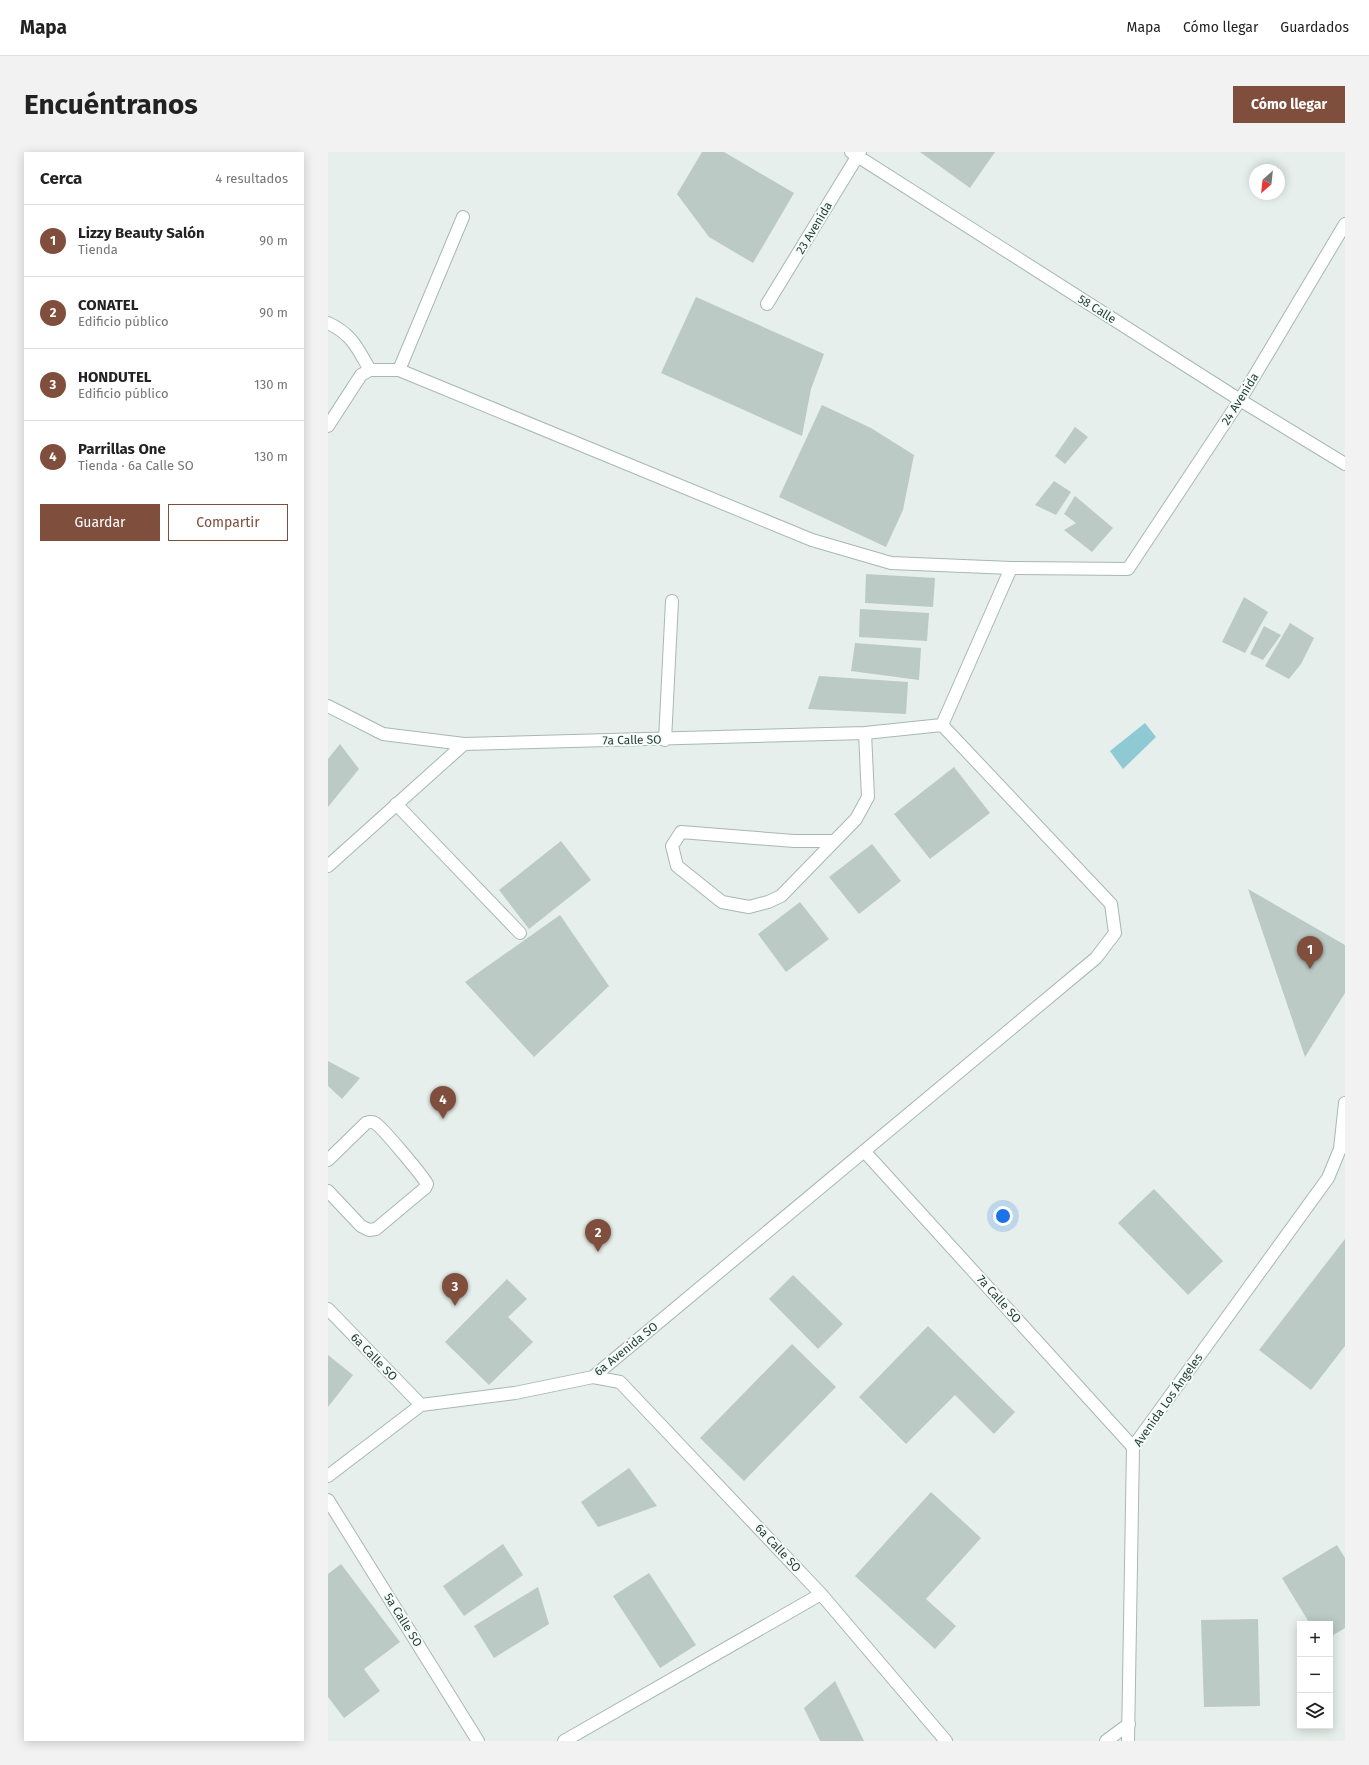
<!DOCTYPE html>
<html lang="es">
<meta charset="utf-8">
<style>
:root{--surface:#fff;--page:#f2f2f2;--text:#222;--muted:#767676;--line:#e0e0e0;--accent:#804e3d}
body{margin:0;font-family:"Fira Sans",sans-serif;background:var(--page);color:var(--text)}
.controls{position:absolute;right:12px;bottom:12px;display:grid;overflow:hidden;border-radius:0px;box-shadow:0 2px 10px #0003}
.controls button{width:36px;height:36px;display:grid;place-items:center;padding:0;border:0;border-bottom:1px solid var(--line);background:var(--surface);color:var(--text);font:20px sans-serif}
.compass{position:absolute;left:921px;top:12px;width:36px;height:36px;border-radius:50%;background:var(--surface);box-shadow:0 2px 10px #0003;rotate:207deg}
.you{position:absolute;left:675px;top:1064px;width:14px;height:14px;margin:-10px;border:3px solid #fff;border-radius:50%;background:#1a73e8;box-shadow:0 0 0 6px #1a73e833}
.badge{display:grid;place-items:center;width:26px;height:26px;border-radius:50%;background:var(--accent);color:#fff;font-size:13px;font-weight:700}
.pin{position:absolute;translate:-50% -33px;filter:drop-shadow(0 1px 2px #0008)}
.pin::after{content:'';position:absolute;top:21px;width:14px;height:12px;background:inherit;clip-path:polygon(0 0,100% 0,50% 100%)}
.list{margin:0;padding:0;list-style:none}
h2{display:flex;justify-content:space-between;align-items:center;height:52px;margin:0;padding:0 16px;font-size:17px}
h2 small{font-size:13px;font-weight:400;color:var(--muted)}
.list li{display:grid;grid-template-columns:26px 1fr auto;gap:12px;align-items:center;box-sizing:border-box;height:72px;padding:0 16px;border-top:1px solid var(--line)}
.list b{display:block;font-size:15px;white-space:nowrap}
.list p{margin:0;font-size:13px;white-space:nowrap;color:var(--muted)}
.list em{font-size:13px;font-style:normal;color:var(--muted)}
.actions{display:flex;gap:8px;padding:12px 16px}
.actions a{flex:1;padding:9px 0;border:1px solid var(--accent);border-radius:0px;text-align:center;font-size:14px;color:var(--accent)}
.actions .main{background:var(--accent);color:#fff}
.icon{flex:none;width:22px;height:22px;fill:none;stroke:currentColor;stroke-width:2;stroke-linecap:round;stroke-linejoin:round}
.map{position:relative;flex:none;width:1017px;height:1589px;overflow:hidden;border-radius:0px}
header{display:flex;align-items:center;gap:24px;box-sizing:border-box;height:56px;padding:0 20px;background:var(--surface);border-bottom:1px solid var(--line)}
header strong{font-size:19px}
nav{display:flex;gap:22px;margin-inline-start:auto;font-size:14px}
.intro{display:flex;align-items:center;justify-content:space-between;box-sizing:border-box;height:96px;padding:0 24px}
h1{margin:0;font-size:28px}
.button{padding:10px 18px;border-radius:0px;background:var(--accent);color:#fff;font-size:14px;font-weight:700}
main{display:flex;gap:24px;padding:0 24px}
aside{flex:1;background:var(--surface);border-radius:0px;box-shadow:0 2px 10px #0003}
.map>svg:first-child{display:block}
.water{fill:#8ec9d4}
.building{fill:#bbcac4}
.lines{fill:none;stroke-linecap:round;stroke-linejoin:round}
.service-casing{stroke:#a8b8b2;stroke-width:14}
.minor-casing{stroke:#a8b8b2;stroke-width:14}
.tertiary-casing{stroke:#a8b8b2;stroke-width:14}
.service{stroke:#fff;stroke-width:12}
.minor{stroke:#fff;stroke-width:12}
.tertiary{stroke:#fff;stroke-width:12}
.labels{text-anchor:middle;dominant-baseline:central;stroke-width:4;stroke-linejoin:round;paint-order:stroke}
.street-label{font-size:12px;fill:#24423a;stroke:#f7fbf9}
</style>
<header>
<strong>Mapa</strong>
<nav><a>Mapa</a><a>Cómo llegar</a><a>Guardados</a></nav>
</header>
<div class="intro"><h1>Encuéntranos</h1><a class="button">Cómo llegar</a></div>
<main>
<aside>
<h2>Cerca<small>4 resultados</small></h2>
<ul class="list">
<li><span class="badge">1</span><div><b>Lizzy Beauty Salón</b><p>Tienda</p></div><em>90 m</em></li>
<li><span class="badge">2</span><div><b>CONATEL</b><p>Edificio público</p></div><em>90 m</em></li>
<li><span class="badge">3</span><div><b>HONDUTEL</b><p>Edificio público</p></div><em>130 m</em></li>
<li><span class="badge">4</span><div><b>Parrillas One</b><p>Tienda · 6a Calle SO</p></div><em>130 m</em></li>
</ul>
<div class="actions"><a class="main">Guardar</a><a>Compartir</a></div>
</aside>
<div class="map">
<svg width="1017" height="1589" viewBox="0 0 1017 1589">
<rect width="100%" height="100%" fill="#e6efeb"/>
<path class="water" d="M 817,571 L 828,585 L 795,617 L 782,599 Z"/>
<path class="building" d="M 374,0 L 396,0 L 466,41 L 425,111 L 381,85 L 349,42 Z
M 592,0 L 667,0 L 642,36 Z
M 368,145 L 496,202 L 483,237 L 474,284 L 333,221 Z
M 494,253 L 543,276 L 586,303 L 575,358 L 558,395 L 451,345 Z
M 747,275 L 760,285 L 737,312 L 727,304 Z
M 726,329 L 743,340 L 728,363 L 707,353 Z
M 747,344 L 785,376 L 764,400 L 736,378 L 748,371 L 736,362 Z
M 538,422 L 607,426 L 605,455 L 537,451 Z
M 916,445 L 940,460 L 917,501 L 894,490 Z
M 532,457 L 601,461 L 599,489 L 531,485 Z
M 962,471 L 986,486 L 973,512 L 961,527 L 937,514 Z
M 936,474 L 953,483 L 935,508 L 922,502 Z
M 527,491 L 593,496 L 591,528 L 523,519 Z
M 491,524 L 580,530 L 578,562 L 480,557 Z
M 12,592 L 31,617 L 0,655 L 0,607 Z
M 626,615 L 662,661 L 602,707 L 566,662 Z
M 233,689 L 263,728 L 201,777 L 171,738 Z
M 544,692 L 573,729 L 531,762 L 501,725 Z
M 920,737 L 1017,793 L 1017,841 L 977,905 Z
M 472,750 L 501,787 L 458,820 L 430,782 Z
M 232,763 L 281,834 L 206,905 L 137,830 Z
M 0,909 L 32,926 L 14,947 L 0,934 Z
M 826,1037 L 895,1109 L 860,1143 L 790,1071 Z
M 1017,1087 L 1017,1194 L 983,1238 L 931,1198 Z
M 465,1123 L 515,1172 L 490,1197 L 441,1147 Z
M 179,1127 L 199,1147 L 180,1165 L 205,1190 L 161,1233 L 117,1190 Z
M 600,1174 L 687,1260 L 666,1282 L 627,1243 L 578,1292 L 531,1245 Z
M 464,1192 L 508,1235 L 416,1329 L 372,1286 Z
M 0,1203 L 25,1223 L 0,1255 Z
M 301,1316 L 329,1354 L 270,1375 L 253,1350 Z
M 603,1340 L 653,1386 L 598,1447 L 628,1474 L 607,1497 L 527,1424 Z
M 175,1392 L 195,1423 L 136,1464 L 115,1434 Z
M 1009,1393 L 1017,1406 L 1017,1476 L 1002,1485 L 1002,1472 L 982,1472 L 954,1426 Z
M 13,1412 L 72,1490 L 36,1517 L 52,1539 L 16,1566 L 0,1545 L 0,1422 Z
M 321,1421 L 368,1493 L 332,1516 L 285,1444 Z
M 210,1435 L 221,1472 L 166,1506 L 146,1474 Z
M 930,1467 L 932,1554 L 876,1555 L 873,1468 Z
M 507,1529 L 536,1589 L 492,1589 L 476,1556 Z"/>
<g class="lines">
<g class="service-casing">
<path id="service" d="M 68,652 L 192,781
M 0,1008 L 38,971 C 41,970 44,969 47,971 C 54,975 94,1023 99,1032 L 97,1036 L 48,1077 L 41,1078 L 33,1074 L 0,1039"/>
</g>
<g class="minor-casing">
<path id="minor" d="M 523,0 L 912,248 L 1017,312
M 439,152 L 532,0
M 0,171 C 25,183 29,196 42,218
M 71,218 L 135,65
M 0,274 L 33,223 L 42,218 L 71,218 L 484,388 L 563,411 L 683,416 L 800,417 L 912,248 L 1017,72
M 0,554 L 55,582 L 136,592 L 537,581 L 614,573
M 337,588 L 344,449
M 505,689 L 466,689 L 353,680 L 344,694 L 349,714 L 394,750 L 421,755 L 440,750 L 453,744 L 528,667 L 540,645 L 537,581
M 0,714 L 136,592
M 536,999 L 805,1295
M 0,1157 L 93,1253
M 265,1225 L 292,1230 L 493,1442 L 618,1589
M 0,1324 L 93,1253 L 187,1241 L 265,1225 L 768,806 L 787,781 L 783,752 L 614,573 L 683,416
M 0,1348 L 150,1589
M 236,1589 L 493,1442
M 778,1589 L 801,1572"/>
</g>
<g class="tertiary-casing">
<path id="tertiary" d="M 800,1589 L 805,1295 L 1000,1026 L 1012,997 L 1017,951"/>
</g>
<use href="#service" class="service"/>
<use href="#minor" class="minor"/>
<use href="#tertiary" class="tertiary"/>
</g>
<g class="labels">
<g class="street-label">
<text transform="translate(486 76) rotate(-59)">23 Avenida</text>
<text transform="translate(769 157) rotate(32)">58 Calle</text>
<text transform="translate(912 247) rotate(-58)">24 Avenida</text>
<text transform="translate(304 588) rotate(-1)">7a Calle SO</text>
<text transform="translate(671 1147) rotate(48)">7a Calle SO</text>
<text transform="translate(298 1197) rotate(-39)">6a Avenida SO</text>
<text transform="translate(46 1205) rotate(46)">6a Calle SO</text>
<text transform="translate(840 1248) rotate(-55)">Avenida Los Ángeles</text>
<text transform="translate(450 1396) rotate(47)">6a Calle SO</text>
<text transform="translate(75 1468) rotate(58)">5a Calle SO</text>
</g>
</g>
</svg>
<div class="controls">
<button>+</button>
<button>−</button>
<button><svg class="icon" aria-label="layers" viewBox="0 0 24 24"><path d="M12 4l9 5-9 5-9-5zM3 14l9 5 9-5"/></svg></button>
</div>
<svg class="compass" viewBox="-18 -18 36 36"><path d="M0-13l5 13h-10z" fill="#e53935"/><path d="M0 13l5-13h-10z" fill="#767676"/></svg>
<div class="you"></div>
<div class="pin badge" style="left:982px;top:817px">1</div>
<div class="pin badge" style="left:270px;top:1100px">2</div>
<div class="pin badge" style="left:127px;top:1154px">3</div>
<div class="pin badge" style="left:115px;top:967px">4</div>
</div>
</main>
